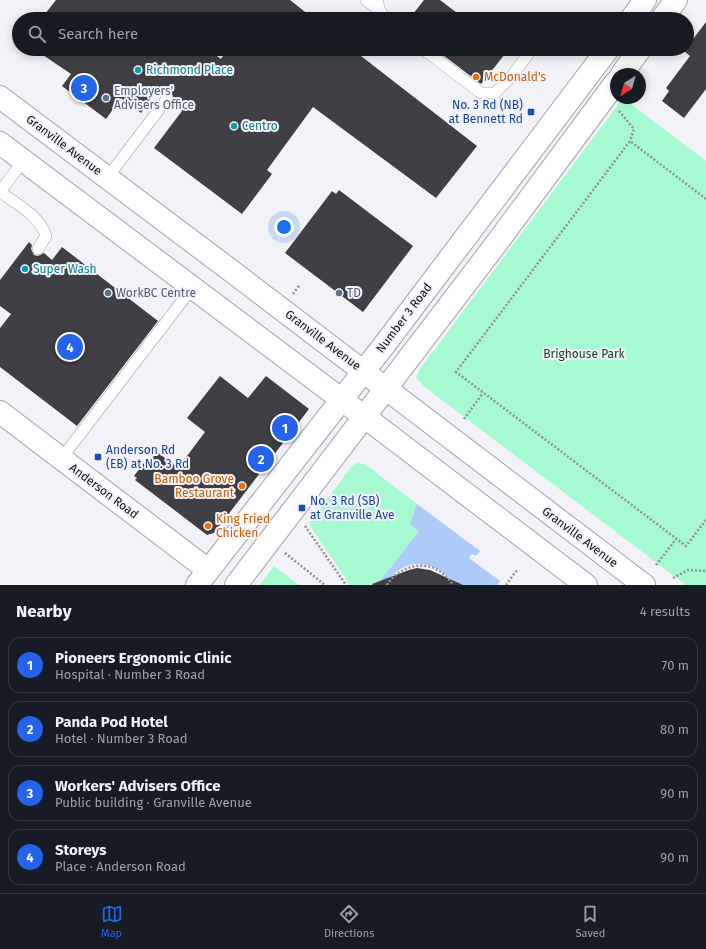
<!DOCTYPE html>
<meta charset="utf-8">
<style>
:root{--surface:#171b24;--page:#242831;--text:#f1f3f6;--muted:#9ea1a6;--line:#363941;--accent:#2563eb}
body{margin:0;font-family:"Fira Sans",sans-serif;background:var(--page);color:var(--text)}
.compass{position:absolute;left:610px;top:68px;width:36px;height:36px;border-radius:50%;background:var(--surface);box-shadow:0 2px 10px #0003;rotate:217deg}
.you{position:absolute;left:284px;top:227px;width:14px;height:14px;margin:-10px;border:3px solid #fff;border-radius:50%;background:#1a73e8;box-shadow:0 0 0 6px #1a73e833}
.badge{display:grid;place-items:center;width:26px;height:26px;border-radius:50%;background:var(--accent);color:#fff;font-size:13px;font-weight:700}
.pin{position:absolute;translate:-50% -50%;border:2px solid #fff;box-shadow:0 1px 4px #0006}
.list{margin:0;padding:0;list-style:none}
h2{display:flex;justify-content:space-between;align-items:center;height:52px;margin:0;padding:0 16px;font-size:17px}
h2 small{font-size:13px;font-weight:400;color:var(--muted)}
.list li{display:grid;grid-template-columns:26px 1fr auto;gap:12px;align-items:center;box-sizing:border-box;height:56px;margin:0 8px 8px;padding:0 8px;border:1px solid var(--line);border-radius:12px}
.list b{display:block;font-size:15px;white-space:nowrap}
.list p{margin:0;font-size:13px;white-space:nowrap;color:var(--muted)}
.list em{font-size:13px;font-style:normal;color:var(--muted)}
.icon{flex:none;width:22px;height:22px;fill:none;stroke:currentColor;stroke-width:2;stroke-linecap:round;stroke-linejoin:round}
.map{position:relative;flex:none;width:706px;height:585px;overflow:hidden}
.search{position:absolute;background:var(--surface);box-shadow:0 2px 10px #0003;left:12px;right:12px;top:12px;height:44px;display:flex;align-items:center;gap:10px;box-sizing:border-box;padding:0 14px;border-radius:22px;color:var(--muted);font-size:15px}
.sheet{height:308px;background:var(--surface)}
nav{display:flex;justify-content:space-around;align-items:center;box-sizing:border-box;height:56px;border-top:1px solid var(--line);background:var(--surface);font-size:11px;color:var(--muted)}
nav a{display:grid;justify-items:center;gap:2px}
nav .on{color:var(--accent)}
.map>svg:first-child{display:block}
.green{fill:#a6fad1}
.water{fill:#aecaf9}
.building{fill:#403f45}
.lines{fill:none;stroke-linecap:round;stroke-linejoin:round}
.service-casing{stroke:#a2a2a8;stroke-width:12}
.minor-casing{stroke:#a2a2a8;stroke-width:24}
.secondary-casing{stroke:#a2a2a8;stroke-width:24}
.path{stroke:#919095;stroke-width:2.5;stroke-dasharray:2 2;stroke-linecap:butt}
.service{stroke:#fff;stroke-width:11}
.minor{stroke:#fff;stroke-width:22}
.secondary{stroke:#fff;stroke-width:22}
.culture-dot{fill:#0f9aa8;stroke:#f3f2f9;stroke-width:1.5}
.food-dot{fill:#e8710a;stroke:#f3f2f9;stroke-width:1.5}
.service-dot{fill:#5c6f8a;stroke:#f3f2f9;stroke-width:1.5}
.transit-dot{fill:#1a4fb4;stroke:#f3f2f9;stroke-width:1.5}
.labels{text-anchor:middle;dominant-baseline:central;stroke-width:4;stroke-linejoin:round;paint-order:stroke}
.culture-label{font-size:12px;fill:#0d838f;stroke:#f3f2f9;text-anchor:start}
.food-label{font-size:12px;fill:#c56008;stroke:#f3f2f9;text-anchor:start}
.service-label{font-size:12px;fill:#4e5e75;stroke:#f3f2f9;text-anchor:start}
.transit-label{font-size:12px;fill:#164399;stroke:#f3f2f9;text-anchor:start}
.street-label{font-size:12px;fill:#0f0f11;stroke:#f3f2f9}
.park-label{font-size:12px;fill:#0e3e2b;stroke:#f3f2f9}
</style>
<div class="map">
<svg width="706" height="585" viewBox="0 0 706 585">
<rect width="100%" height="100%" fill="#f3f2f9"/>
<path class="green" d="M 623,98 L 706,161 L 706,585 L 686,585 L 426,388 L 416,378 L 420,369 Z
M 356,463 L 365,464 L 417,504 L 410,524 L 419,531 L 377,585 L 350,585 L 309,524 L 351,467 Z
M 274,566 L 299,585 L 260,585 Z"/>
<path class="water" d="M 417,504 L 480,551 L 476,556 L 472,554 L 469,558 L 500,581 L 497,585 L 455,585 C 442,567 421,557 400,569 C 395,572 393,576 389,579 C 386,582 381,583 377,585 L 419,531 L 410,524 Z"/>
<path class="building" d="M 56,0 L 290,0 L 314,19 L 41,19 Z
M 424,0 L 440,0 L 465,19 L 409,19 Z
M 706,22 L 706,89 L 684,118 L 662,101 L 669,91 L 666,88 L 690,56 L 684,51 Z
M 34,49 L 207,49 L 221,59 L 228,49 L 352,49 L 477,146 L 436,198 L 313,107 L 267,170 L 272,174 L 242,214 L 154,148 L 182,111 L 172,104 L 174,99 L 172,94 L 165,92 L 161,95 L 156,91 L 141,113 L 121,98 L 106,119 L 62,86 L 71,74 Z
M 435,49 L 509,49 L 481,84 Z
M 339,190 L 413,246 L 363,312 L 285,253 L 332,191 L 336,194 Z
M 29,242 L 32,245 L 31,249 L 34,255 L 38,256 L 44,253 L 52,260 L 62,247 L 158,321 L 77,426 L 0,367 L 0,328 L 11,314 L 0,306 L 0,280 Z
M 220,376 L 248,398 L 266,376 L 309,409 L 214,533 L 207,535 L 135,480 L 137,478 L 134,476 L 147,459 L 150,461 L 157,452 L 178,468 L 205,432 L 187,418 Z
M 417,568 L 430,570 L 463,585 L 373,585 L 372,584 L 409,570 Z"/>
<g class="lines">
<g class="service-casing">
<path id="service" d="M 366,0 L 380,11
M 377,0 L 380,11 L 386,19
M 423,49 L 481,93 L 495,93 L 511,77 L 532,49
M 107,178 L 167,99
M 0,192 C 17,204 40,216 46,236 L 38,249
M 0,192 L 23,161
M 61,459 L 193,287"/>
</g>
<g class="minor-casing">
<path id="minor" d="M 0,412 L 208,570"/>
</g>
<g class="secondary-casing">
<path id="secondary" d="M 631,19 L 645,0
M 662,19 L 676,0
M 622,74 L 640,49
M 0,97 L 234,273 L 644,585
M 0,143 L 378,427 L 586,585
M 197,585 L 385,344 L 608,49
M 236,585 L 496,244 L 616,82"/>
</g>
<path class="path" d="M 619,111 L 634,129 L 630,141
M 706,199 L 630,141 L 456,372 L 686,546 L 706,520
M 293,294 L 299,286
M 464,419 L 483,393
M 305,526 L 346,585
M 285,553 L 325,585
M 656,565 L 676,539
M 673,578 L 688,570 L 706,571
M 387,585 C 395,571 415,562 431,567 C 440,570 448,577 453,585
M 506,585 L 517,570"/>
<use href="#service" class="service"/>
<use href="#minor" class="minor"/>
<use href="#secondary" class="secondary"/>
</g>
<g class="culture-dot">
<circle cx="138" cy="70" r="4"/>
<circle cx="234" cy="126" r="4"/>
<circle cx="25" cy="269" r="4"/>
</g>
<g class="food-dot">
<circle cx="476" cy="77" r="4"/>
<circle cx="242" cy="486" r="4"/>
<circle cx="208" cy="526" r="4"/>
</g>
<g class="service-dot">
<circle cx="106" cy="98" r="4"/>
<circle cx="108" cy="293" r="4"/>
<circle cx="339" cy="293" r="4"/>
</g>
<g class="transit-dot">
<rect x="527" y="108" width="8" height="8" rx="2"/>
<rect x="94" y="453" width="8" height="8" rx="2"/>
<rect x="298" y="504" width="8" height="8" rx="2"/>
</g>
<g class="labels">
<g class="culture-label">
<text x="146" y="70">Richmond Place</text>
<text x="242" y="126">Centro</text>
<text x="33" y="269">Super Wash</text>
</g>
<g class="food-label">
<text x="484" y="77">McDonald's</text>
<text x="234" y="479" text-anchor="end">Bamboo Grove<tspan x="234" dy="14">Restaurant</tspan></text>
<text x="216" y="519">King Fried<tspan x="216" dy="14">Chicken</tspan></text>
</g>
<g class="service-label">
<text x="114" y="91">Employers'<tspan x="114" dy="14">Advisers Office</tspan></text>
<text x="116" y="293">WorkBC Centre</text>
<text x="347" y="293">TD</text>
</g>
<g class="transit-label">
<text x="523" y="105" text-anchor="end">No. 3 Rd (NB)<tspan x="523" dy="14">at Bennett Rd</tspan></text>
<text x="106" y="450">Anderson Rd<tspan x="106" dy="14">(EB) at No. 3 Rd</tspan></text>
<text x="310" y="501">No. 3 Rd (SB)<tspan x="310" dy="14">at Granville Ave</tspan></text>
</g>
<g class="street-label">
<text transform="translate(64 145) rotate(37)">Granville Avenue</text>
<text transform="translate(404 318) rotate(-53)">Number 3 Road</text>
<text transform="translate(323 340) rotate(37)">Granville Avenue</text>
<text transform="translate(104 491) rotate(37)">Anderson Road</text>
<text transform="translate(580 537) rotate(37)">Granville Avenue</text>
</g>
<g class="park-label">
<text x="584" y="354">Brighouse Park</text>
</g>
</g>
</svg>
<svg class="compass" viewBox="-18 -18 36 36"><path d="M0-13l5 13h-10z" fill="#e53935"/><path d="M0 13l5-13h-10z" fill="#9ea1a6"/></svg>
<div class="you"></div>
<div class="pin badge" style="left:285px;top:428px">1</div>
<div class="pin badge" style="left:261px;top:459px">2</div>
<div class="pin badge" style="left:84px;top:88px">3</div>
<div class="pin badge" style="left:70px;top:347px">4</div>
<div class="search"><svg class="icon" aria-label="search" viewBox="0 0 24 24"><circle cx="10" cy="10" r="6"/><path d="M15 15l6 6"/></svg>Search here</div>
</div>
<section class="sheet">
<h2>Nearby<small>4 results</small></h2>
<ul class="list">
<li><span class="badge">1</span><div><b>Pioneers Ergonomic Clinic</b><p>Hospital · Number 3 Road</p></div><em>70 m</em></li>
<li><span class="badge">2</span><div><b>Panda Pod Hotel</b><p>Hotel · Number 3 Road</p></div><em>80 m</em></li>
<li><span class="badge">3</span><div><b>Workers' Advisers Office</b><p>Public building · Granville Avenue</p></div><em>90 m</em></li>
<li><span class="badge">4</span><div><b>Storeys</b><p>Place · Anderson Road</p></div><em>90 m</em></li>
</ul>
</section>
<nav>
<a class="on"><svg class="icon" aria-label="map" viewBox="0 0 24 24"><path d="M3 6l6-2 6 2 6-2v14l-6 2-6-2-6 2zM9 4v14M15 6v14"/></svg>Map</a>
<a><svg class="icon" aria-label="directions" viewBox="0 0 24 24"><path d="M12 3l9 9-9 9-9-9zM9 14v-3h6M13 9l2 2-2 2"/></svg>Directions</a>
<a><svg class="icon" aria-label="saved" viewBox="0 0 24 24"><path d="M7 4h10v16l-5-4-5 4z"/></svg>Saved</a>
</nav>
